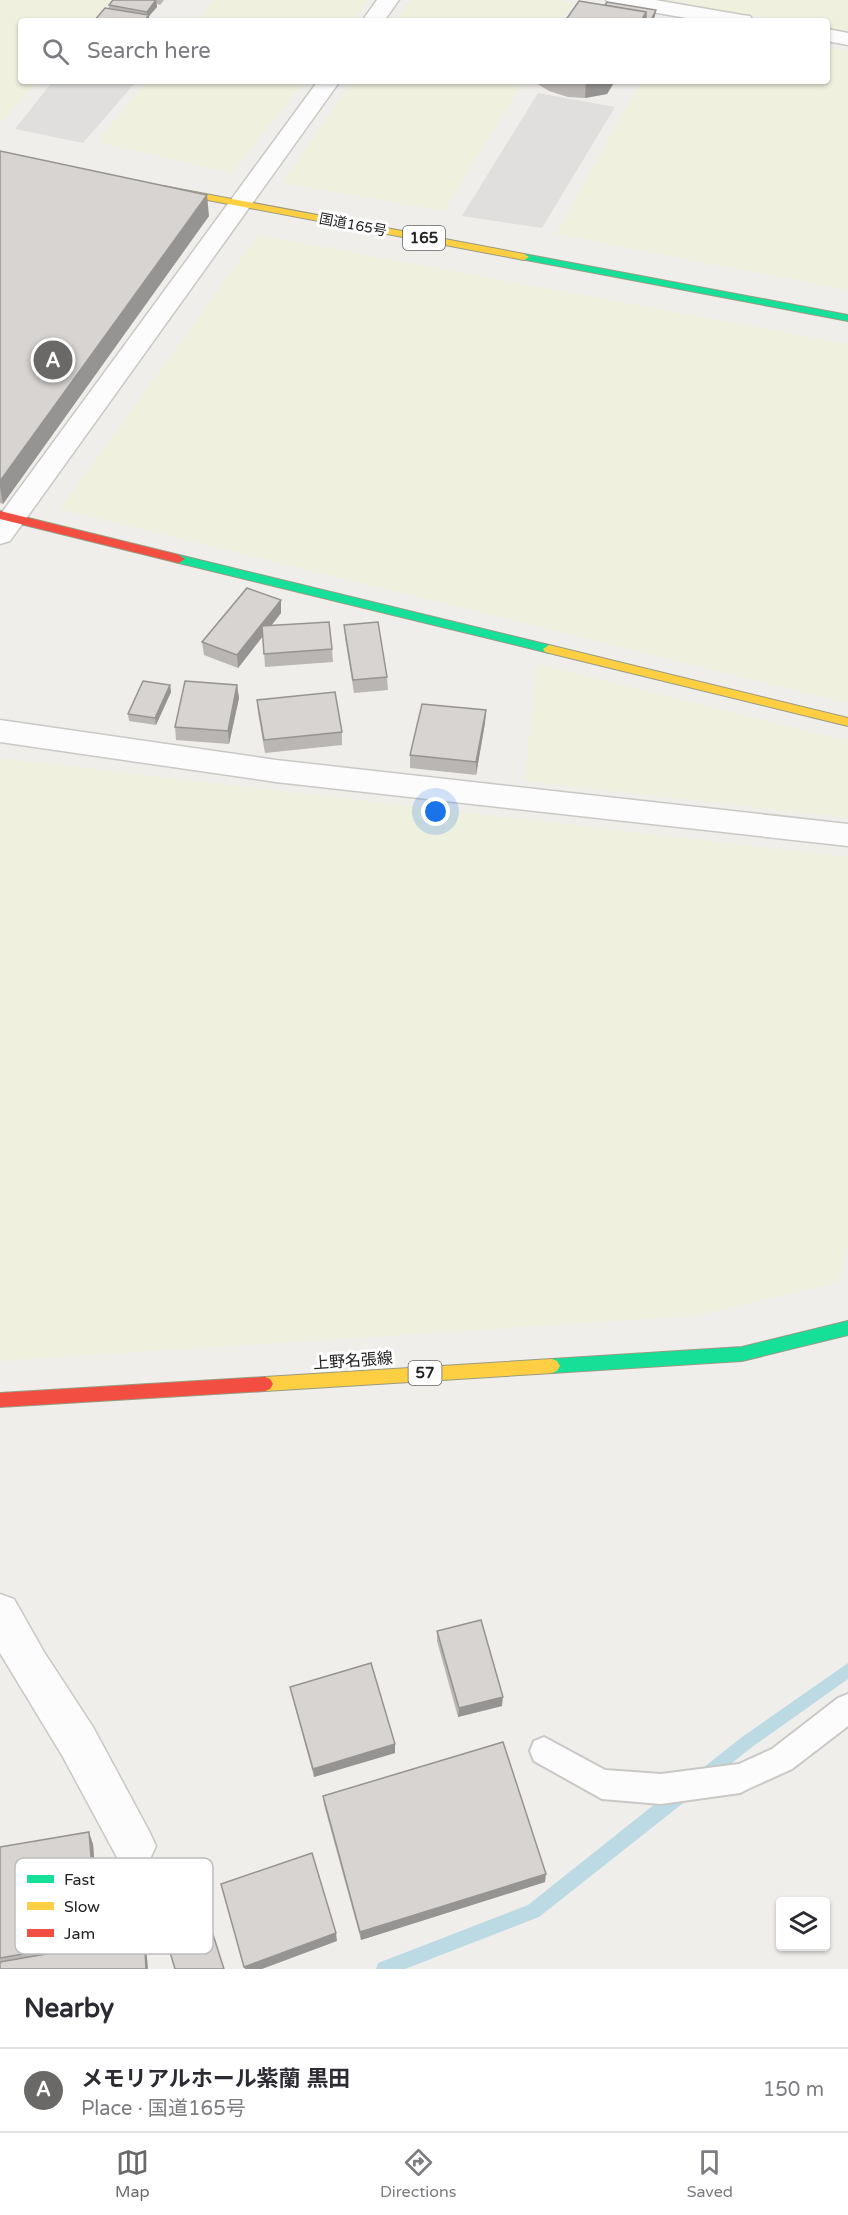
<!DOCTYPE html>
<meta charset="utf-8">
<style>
:root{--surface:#fff;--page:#f2f2f3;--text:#2b2b33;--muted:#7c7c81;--line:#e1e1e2;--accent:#6a6968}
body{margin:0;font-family:"Varela Round","Noto Sans JP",sans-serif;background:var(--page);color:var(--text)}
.controls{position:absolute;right:18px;bottom:18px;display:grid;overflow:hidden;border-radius:6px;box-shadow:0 2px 4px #0004}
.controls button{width:54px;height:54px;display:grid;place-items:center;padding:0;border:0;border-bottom:2px solid var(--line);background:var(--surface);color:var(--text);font:30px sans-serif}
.you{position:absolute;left:436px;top:812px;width:21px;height:21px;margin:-15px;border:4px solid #fff;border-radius:50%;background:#1a73e8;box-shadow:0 0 0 9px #1a73e833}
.badge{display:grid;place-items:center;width:39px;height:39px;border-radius:50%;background:var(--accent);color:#fff;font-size:20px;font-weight:700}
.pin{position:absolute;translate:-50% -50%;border:3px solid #fff;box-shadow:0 2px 6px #0006}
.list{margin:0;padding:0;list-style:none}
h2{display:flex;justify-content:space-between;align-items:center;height:78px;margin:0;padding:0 24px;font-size:26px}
h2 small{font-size:20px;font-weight:400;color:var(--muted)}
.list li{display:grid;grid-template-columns:39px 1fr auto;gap:18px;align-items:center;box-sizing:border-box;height:84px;padding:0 24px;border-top:2px solid var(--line)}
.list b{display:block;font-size:22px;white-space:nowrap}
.list p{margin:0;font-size:20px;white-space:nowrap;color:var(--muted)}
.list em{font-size:20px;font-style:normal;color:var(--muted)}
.icon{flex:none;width:33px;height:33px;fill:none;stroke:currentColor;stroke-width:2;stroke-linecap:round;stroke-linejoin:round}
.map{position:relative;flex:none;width:848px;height:1969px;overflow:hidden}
.search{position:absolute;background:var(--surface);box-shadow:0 2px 4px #0004;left:18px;right:18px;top:18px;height:66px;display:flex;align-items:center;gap:15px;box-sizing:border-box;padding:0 21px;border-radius:6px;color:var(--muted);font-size:22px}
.sheet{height:162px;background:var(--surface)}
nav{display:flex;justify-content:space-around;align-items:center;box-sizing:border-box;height:84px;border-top:2px solid var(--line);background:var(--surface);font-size:16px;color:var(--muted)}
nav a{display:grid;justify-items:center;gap:3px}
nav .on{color:var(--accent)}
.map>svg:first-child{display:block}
.farmland{fill:#eff0dd}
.parking{fill:#e0dfde}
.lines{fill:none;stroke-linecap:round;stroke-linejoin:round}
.stream{fill:#bcdae4;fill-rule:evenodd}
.lane-casing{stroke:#c9c8c6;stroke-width:4}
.street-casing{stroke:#c9c8c6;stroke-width:3}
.fast-casing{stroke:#989b80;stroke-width:2}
.slow-casing{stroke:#989b80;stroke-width:2}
.jam-casing{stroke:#989b80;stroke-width:2}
.lane{fill:#fdfcfc;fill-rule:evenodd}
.street{fill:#fdfcfc;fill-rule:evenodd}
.fast{fill:#16e098;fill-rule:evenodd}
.slow{fill:#ffcf43;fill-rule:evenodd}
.jam{fill:#f24e42;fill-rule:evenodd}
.wall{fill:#b9b6b4}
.shaded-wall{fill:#969492}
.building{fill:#d7d4d1;stroke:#969492;stroke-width:1.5}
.labels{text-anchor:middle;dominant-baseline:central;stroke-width:6;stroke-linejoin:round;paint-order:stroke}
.far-street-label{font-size:14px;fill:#222;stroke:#fff}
.shield{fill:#fff;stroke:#646464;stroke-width:1.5}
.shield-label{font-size:15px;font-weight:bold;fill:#222}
.street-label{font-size:16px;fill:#222;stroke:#fff}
.key{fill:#fff;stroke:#bdbdbd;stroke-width:1.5}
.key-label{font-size:16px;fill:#222}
</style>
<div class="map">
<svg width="848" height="1969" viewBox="0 0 848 1969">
<rect width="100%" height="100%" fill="#f0eeea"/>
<path class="farmland" d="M 0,0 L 113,0 L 94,21 L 21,21 L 21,81 L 39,81 L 0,124 Z
M 213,0 L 370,0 L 353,21 L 196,21 Z
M 410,0 L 556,0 L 573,3 L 562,21 L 395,21 Z
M 662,0 L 848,0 L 848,31 L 827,27 L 827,21 L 788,21 Z
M 827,47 L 848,51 L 848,290 L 556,234 L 641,81 L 827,81 Z
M 147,81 L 305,81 L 232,173 L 97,142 Z
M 353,81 L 524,81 L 444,211 L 282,183 Z
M 258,235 L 848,344 L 848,703 L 60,509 Z
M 536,664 L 848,741 L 848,818 L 525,781 Z
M 0,758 L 848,857 L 848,1247 L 839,1282 L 695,1316 L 0,1361 Z"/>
<path class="parking" d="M 53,81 L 125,81 L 135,83 L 83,143 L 15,129 Z
M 538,93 L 615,107 L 542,228 L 462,216 Z"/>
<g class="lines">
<path class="stream" d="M 848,1663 L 848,1679 L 752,1747 L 709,1781 L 704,1784 L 699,1781 L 696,1776 L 699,1771 L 742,1737 Z
M 681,1786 L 687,1788 L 689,1794 L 687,1800 L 539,1917 L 405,1969 L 376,1969 L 378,1963 L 528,1905 L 675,1788 Z"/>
<g class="lane-casing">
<path id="lane" d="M 848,1694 L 848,1726 L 792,1769 L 750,1788 L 740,1793 L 661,1804 L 602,1799 L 534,1761 L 530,1751 L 534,1741 L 544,1737 L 605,1770 L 661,1774 L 739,1764 L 772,1749 L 838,1698 Z"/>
</g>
<g class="street-casing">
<path id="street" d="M 377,0 L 399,0 L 384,21 L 362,21 Z
M 606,0 L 655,0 L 742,15 L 750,16 L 753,21 L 704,21 L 617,6 L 610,4 Z
M 827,29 L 848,33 L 848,45 L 827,41 Z
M 318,81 L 340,81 L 10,541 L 0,544 L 0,515 Z
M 0,720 L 276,760 L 848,824 L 848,846 L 276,782 L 0,742 Z
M 0,1594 L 14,1599 L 44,1652 L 93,1727 L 149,1831 L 156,1846 L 149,1861 L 134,1868 L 119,1861 L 63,1757 L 0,1653 Z"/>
</g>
<g class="fast-casing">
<path id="fast" d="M 524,254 L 848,315 L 848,321 L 521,259 L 519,257 Z
M 179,555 L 549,645 L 555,649 L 549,653 L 175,562 L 175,556 Z
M 848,1321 L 848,1335 L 742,1361 L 552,1373 L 547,1371 L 544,1366 L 547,1361 L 552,1359 L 742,1347 Z"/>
</g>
<g class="slow-casing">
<path id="slow" d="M 163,186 L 524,254 L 529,257 L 524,260 L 160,191 L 158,189 Z
M 549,645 L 848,718 L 848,726 L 545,652 L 543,649 Z
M 552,1359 L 557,1361 L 560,1366 L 557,1371 L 552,1373 L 265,1391 L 260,1389 L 257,1384 L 260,1379 L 265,1377 Z"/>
</g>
<g class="jam-casing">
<path id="jam" d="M 0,511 L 179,555 L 185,559 L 179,563 L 0,519 Z
M 265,1377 L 270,1379 L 273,1384 L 270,1389 L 265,1391 L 0,1407 L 0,1393 Z"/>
</g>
<use href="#lane" class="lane"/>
<use href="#street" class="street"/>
<use href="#fast" class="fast"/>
<use href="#slow" class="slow"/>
<use href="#jam" class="jam"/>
</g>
<path class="wall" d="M 113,0 L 164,0 L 160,5 L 157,4 L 157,7 L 149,16 L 109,8 L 109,5 Z
M 536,81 L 615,81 L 607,94 L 585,98 L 568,97 L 549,91 L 536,83 Z
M 0,151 L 209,216 L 3,504 L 0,503 Z
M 281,600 L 281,613 L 271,626 L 332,649 L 333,662 L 265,667 L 263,636 L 238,668 L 204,655 L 202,642 Z
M 344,625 L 387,677 L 388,690 L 354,693 L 345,638 Z
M 170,685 L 171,692 L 156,725 L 129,721 L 128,714 Z
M 237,685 L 239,698 L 229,744 L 176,740 L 175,727 Z
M 257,700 L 342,732 L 342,745 L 265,753 L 258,713 Z
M 486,710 L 485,723 L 476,775 L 410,768 L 410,755 Z
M 437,1631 L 502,1706 L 458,1717 L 437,1641 Z
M 290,1687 L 395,1753 L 314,1777 L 292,1696 Z
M 323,1796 L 545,1882 L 361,1940 L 324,1805 Z
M 93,1844 L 101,1945 L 146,1945 L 0,1969 L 0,1847 Z"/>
<path class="shaded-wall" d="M 156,0 L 157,7 L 149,16 L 149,21 L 144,21 L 147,17 L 147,12 Z
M 656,10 L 655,16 L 653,21 L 651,21 Z
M 646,12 L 646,21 L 641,21 Z
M 586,81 L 615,81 L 607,94 L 585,98 Z
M 207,195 L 209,216 L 3,504 L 0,487 L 0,481 Z
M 281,600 L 281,613 L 238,668 L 237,655 Z
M 170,685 L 171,692 L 156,725 L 155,718 Z
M 237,685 L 239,698 L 229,744 L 228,731 Z
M 486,710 L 485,723 L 476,775 L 476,762 Z
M 503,1697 L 502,1706 L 458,1717 L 459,1708 Z
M 395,1744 L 395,1753 L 314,1777 L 313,1769 Z
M 89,1832 L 93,1844 L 102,1952 L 98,1941 Z
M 546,1874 L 545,1882 L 361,1940 L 360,1932 Z
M 336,1933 L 337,1941 L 262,1969 L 245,1969 L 244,1967 Z
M 144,1937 L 146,1945 L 148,1969 L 146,1969 Z"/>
<path class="building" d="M 113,0 L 156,0 L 147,12 L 109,5 Z
M 579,1 L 646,12 L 641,21 L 565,21 Z
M 607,2 L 656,10 L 651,20 L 646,19 L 646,12 L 605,5 Z
M 105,8 L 149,15 L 144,21 L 94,21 Z
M 0,151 L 207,195 L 0,481 Z
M 247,588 L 281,600 L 237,655 L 202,642 Z
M 329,622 L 332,649 L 264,654 L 262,626 Z
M 378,622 L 387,677 L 353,680 L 344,625 Z
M 143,681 L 170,685 L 155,718 L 128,714 Z
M 185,681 L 237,685 L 228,731 L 175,727 Z
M 335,692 L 342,732 L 264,740 L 257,700 Z
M 422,704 L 486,710 L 476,762 L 410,755 Z
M 481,1620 L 503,1697 L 459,1708 L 437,1631 Z
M 371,1663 L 395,1744 L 313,1769 L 290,1687 Z
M 503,1742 L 546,1874 L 360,1932 L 323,1796 Z
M 89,1832 L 98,1941 L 0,1958 L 0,1847 Z
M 312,1853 L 336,1933 L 244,1967 L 221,1884 Z
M 193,1872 L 224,1969 L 175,1969 L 151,1888 Z
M 144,1937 L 146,1969 L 0,1969 L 0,1962 Z"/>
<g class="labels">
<g class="far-street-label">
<text transform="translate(353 225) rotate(11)">国道165号</text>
</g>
<g class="shield">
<rect x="403" y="226" width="42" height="24" rx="4.5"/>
<rect x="408.5" y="1361" width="33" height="24" rx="4.5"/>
</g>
<g class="shield-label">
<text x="424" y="238">165</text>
<text x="425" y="1373">57</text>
</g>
<g class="street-label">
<text transform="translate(353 1361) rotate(-4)">上野名張線</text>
</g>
</g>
<rect x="15" y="1858" width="198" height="96" rx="9" class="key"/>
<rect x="27" y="1875" width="27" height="8" fill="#16e098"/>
<rect x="27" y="1902" width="27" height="8" fill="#ffcf43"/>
<rect x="27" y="1929" width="27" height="8" fill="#f24e42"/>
<g class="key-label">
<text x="64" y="1885">Fast</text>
<text x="64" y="1912">Slow</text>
<text x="64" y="1939">Jam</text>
</g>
</svg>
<div class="controls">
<button><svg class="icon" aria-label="layers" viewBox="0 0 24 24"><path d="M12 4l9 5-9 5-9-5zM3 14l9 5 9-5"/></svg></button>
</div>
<div class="you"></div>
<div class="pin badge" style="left:53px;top:360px">A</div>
<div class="search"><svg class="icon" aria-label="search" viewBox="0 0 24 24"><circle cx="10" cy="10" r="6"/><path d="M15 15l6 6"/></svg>Search here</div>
</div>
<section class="sheet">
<h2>Nearby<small></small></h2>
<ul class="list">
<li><span class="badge">A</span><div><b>メモリアルホール紫蘭 黒田</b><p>Place · 国道165号</p></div><em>150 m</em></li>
</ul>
</section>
<nav>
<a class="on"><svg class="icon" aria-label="map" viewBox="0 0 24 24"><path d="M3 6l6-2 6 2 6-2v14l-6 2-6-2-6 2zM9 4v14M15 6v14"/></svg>Map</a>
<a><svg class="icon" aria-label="directions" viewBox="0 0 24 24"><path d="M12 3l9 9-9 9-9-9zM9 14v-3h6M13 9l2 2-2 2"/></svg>Directions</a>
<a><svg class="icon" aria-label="saved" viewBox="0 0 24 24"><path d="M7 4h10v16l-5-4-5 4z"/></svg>Saved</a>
</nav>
